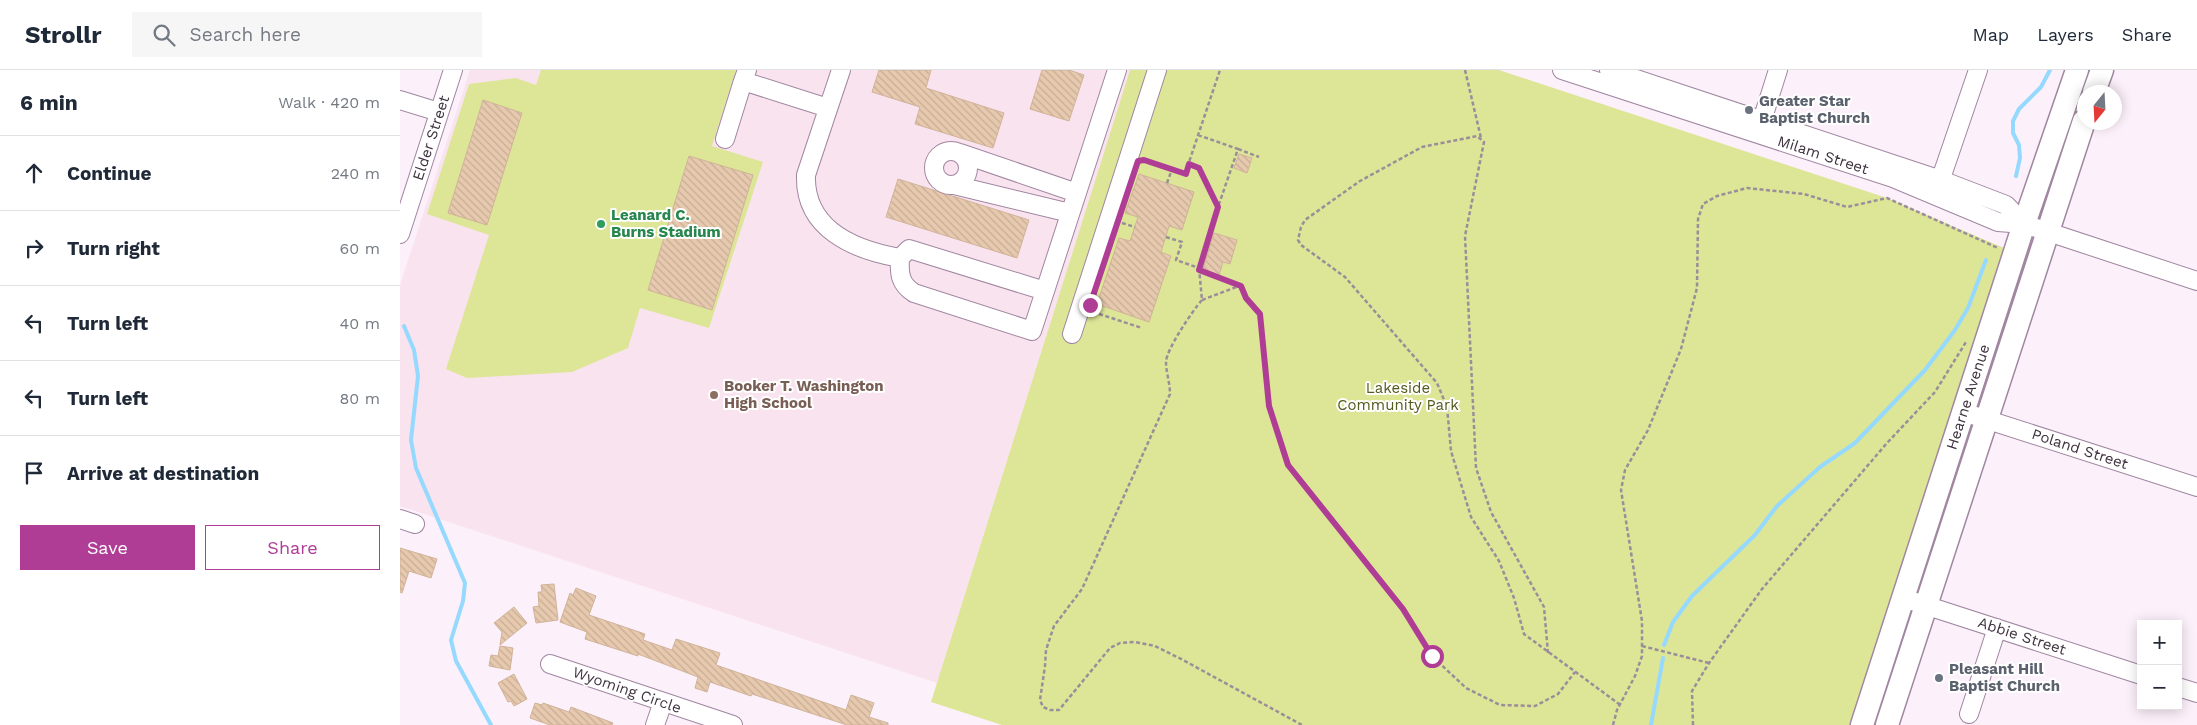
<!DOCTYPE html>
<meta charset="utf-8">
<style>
:root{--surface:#fff;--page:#f6f6f7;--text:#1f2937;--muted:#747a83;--line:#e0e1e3;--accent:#af3c95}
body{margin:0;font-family:"Work Sans",sans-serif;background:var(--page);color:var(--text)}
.controls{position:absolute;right:15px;bottom:15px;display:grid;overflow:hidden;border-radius:0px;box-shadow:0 2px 12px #0003}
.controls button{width:45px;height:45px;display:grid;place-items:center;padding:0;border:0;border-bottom:1px solid var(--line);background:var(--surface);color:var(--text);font:25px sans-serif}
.compass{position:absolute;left:1677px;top:15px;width:45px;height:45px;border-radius:50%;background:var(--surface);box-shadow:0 2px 12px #0003;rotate:198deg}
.stop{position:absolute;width:15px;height:15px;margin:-11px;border:4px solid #af3c95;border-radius:50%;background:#fff}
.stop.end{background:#af3c95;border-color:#fff;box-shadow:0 1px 5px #0008}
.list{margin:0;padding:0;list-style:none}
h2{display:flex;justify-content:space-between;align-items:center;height:65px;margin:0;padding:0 20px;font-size:21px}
h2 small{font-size:16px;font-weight:400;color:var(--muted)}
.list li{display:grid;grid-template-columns:32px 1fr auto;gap:15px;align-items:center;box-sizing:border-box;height:75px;padding:0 20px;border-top:1px solid var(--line)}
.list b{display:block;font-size:19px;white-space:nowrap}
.list em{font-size:16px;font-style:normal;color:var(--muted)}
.actions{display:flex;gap:10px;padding:15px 20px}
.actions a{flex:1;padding:11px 0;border:1px solid var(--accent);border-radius:0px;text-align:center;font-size:18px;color:var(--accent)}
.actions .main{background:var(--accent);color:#fff}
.icon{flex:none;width:28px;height:28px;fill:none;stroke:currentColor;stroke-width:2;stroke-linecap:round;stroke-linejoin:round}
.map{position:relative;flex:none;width:1797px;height:655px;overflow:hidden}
header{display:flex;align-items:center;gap:30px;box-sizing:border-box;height:70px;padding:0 25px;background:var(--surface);border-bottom:1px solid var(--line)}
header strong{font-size:24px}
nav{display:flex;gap:28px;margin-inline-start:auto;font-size:18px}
.search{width:350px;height:45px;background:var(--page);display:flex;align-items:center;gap:12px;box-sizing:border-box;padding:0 18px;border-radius:0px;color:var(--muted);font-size:19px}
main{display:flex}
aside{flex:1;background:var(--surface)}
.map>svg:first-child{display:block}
.education{fill:#f9e3ef}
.park{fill:#dde597}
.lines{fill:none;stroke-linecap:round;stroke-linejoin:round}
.stream{stroke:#95d9fe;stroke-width:4}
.building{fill:url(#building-back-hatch);stroke:#d0b398}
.minor-casing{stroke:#a086a1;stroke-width:20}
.major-casing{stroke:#a086a1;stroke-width:25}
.path{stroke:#9a8e99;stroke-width:2.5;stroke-dasharray:4 2.5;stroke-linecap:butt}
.minor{stroke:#fff;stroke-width:18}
.major{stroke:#fff;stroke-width:22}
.route{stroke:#af3c95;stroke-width:6}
.worship-dot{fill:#6b7280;stroke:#fff;stroke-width:2}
.leisure-dot{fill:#2e9e5b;stroke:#fff;stroke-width:2}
.education-dot{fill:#8d6e63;stroke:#fff;stroke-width:2}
.labels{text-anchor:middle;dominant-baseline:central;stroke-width:4;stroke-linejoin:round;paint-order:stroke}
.worship-label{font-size:15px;font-weight:bold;fill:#5b616d;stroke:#fff;text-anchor:start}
.street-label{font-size:15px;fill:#3e333e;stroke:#fff}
.leisure-label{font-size:15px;font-weight:bold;fill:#27864d;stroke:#fff;text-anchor:start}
.education-label{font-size:15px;font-weight:bold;fill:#785e54;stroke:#fff;text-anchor:start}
.park-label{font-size:15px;fill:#54591c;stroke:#fff}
</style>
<header>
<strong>Strollr</strong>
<div class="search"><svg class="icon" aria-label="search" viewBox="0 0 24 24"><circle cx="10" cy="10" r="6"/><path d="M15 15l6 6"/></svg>Search here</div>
<nav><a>Map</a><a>Layers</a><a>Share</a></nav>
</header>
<main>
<aside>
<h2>6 min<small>Walk · 420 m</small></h2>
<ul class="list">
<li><svg class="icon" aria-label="ahead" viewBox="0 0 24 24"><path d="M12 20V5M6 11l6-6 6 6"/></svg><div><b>Continue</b></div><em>240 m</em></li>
<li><svg class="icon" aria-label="right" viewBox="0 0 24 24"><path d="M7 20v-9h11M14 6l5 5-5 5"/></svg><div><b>Turn right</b></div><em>60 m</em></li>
<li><svg class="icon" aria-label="left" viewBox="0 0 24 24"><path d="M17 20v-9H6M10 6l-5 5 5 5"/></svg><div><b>Turn left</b></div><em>40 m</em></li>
<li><svg class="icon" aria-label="left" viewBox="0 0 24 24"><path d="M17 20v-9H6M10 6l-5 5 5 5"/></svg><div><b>Turn left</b></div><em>80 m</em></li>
<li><svg class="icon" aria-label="arrive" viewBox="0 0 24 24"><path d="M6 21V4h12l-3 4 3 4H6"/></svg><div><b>Arrive at destination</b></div></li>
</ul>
<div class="actions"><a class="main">Save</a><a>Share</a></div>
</aside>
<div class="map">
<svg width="1797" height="655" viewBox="0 0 1797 655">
<defs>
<pattern id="building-back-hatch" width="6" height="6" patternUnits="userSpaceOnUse" patternTransform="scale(1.25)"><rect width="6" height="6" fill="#e7c9ae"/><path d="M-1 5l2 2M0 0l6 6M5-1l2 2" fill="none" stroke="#c7ad97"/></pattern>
</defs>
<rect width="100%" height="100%" fill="#fcf0fb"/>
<path class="education" d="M 70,0 L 730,0 L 537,613 L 0,436 L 0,215 Z"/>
<path class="park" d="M 141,0 L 336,0 L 312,76 L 363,92 L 309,258 L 240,238 L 228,278 L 172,302 L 67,308 L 46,299 L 89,165 L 27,144 L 69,14 L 116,8 L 136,15 Z
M 730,0 L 1099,0 L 1487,128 L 1604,178 L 1452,655 L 602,655 L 531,632 Z"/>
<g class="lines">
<path class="stream" d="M 1616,106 L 1620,88 L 1619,75 L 1613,63 L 1613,51 L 1619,39 L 1641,17 L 1650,0
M 4,256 L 14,280 L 18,306 L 11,370 L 16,398 L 65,513 L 63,531 L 51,570 L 56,591 L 91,655
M 1264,575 L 1273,552 L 1292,526 L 1355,465 L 1377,436 L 1420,397 L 1455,373 L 1525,300 L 1555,260 L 1568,238 L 1586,190
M 1251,655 L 1263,588"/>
</g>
<path class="building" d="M 479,0 L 531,0 L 526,18 L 604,43 L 593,78 L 515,54 L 520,37 L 472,22 Z
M 642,0 L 669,0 L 684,5 L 669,51 L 630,39 Z
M 83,30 L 122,43 L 87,155 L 48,143 Z
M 839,84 L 852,88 L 847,103 L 834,98 Z
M 289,86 L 353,105 L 312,240 L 248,220 Z
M 739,104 L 794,122 L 782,160 L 769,156 L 761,182 L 771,186 L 749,252 L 697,234 L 719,168 L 730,171 L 738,147 L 725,143 Z
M 498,109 L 629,150 L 617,188 L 486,147 Z
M 814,163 L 837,170 L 830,194 L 823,192 L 819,205 L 803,199 Z
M 0,478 L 37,489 L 31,508 L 9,501 L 2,523 L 0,522 Z
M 154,514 L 158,550 L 136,553 L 133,537 L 139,536 L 138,522 L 142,522 L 141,515 Z
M 176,518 L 196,526 L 189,545 L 245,564 L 243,570 L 272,580 L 276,569 L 320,583 L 316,595 L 446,640 L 451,625 L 474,633 L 469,647 L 488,653 L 488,655 L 447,655 L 352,624 L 351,626 L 310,612 L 307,622 L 295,618 L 298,607 L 238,584 L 238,586 L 185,569 L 187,562 L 160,552 L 170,523 L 173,525 Z
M 114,537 L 127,553 L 100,575 L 102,562 L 94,553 Z
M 100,576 L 113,578 L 110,600 L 89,596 L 91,585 L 98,586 Z
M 114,604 L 127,629 L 114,636 L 111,631 L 108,632 L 98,613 Z
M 135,633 L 142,635 L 143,633 L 169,642 L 171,637 L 213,653 L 212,655 L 150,655 L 130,648 Z"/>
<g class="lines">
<g class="minor-casing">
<path id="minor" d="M 347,0 L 343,11 L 428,38
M 441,0 L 406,105 C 404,159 454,180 500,188 L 509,179 L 645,221 L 717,0
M 1162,0 L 1493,108 L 1598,152 L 1624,154 L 1797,211
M 1209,0 L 1541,110 L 1606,135 L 1624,154
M 0,30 L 39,42
M 1359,60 L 1378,0
M 325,69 L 343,11
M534 98a17 17 0 1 1 34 0a17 17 0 1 1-34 0Z
M 560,83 L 677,123
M 554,115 L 670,143
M 1537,120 L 1578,0
M 0,164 L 53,0
M 500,188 C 499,204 500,214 514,223 L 632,261 L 645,221
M 672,264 L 757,0
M 1563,342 L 1797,417
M 0,449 L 15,454
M 1503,528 L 1741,605
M 150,594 L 333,655
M 1778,617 L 1797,623
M 1569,644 L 1597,558
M 255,655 L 263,632"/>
</g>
<g class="major-casing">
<path id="major" d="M 1694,22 L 1702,0
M 1462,655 L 1624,154 L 1677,0
M 1487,655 L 1684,51"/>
</g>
<path class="path" d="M 1065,0 L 1081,68
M 798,65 L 838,79 L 818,137
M 838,79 L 859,87
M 743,89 L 785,104 L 820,0
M 767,113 L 772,99
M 722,153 L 735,157
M 766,167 L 782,172 L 776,190 L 799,198 L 818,137 L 799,98 L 789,94
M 799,198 L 802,230 C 793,240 766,280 766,292 C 766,302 770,313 770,324 L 682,519 L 654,556 L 646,580 L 645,596 L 640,630 L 643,637 L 650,640 L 659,640 L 710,578 L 720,573 L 735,572 L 755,576 L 783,590 L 902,655
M 799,200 L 841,216 L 846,228 L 860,244 L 869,336 L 888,395 L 1003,539 L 1032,586 L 1066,618 L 1100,635 L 1135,636 L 1158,624 L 1175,602
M 802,230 L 839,216
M 693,242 L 742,258
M 1242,576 L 1309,593
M 1148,583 L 1144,537 L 1091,442 L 1076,398 L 1065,166 L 1084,72 L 1077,66 L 1022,77 L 960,111 L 905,150 L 901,157 L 898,170 L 901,175 L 945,207 L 1037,313 L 1047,337 L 1051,381 L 1071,447 L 1099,491 L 1114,528 L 1124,564 L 1219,634
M 1213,655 L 1217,640 L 1235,606 L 1242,586 L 1242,551 L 1221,420 L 1225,400 L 1248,360 L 1281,279 L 1297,218 L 1298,149 L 1303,134 L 1317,126 L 1347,118 L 1404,124 L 1447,137 L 1487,128 L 1598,178
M 1293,655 L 1292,621 L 1309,593 L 1362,519 L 1487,373 L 1535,322 L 1566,272"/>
<use href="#minor" class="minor"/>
<use href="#major" class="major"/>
</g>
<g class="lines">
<path class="route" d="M 690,235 L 738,91 L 744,90 L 786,104 L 789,94 L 799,98 L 818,137 L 799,200 L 841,216 L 846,228 L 860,244 L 869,336 L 888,395 L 1003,539 L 1032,586"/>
</g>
<g class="worship-dot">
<circle cx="1349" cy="40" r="5"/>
<circle cx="1539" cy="608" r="5"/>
</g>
<circle class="leisure-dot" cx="201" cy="154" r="5"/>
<circle class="education-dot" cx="314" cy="325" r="5"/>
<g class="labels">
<g class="worship-label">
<text x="1359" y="31">Greater Star<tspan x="1359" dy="17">Baptist Church</tspan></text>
<text x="1549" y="599">Pleasant Hill<tspan x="1549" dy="17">Baptist Church</tspan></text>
</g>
<g class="street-label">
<text transform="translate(31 68) rotate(-72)">Elder Street</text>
<text transform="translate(1423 85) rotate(18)">Milam Street</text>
<text transform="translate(1568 327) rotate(-72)">Hearne Avenue</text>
<text transform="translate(1680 379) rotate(18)">Poland Street</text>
<text transform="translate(1622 566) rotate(18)">Abbie Street</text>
<text transform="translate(227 620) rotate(19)">Wyoming Circle</text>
</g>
<g class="leisure-label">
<text x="211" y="145">Leanard C.<tspan x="211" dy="17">Burns Stadium</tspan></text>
</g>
<g class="education-label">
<text x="324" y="316">Booker T. Washington<tspan x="324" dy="17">High School</tspan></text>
</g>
<g class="park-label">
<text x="998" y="318">Lakeside<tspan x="998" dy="17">Community Park</tspan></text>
</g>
</g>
</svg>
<div class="controls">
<button>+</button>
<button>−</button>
</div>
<svg class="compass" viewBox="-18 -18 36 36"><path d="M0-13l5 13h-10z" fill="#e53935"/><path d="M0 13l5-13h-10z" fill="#747a83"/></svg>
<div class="stop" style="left:1032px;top:586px"></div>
<div class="stop end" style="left:690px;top:235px"></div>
</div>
</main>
